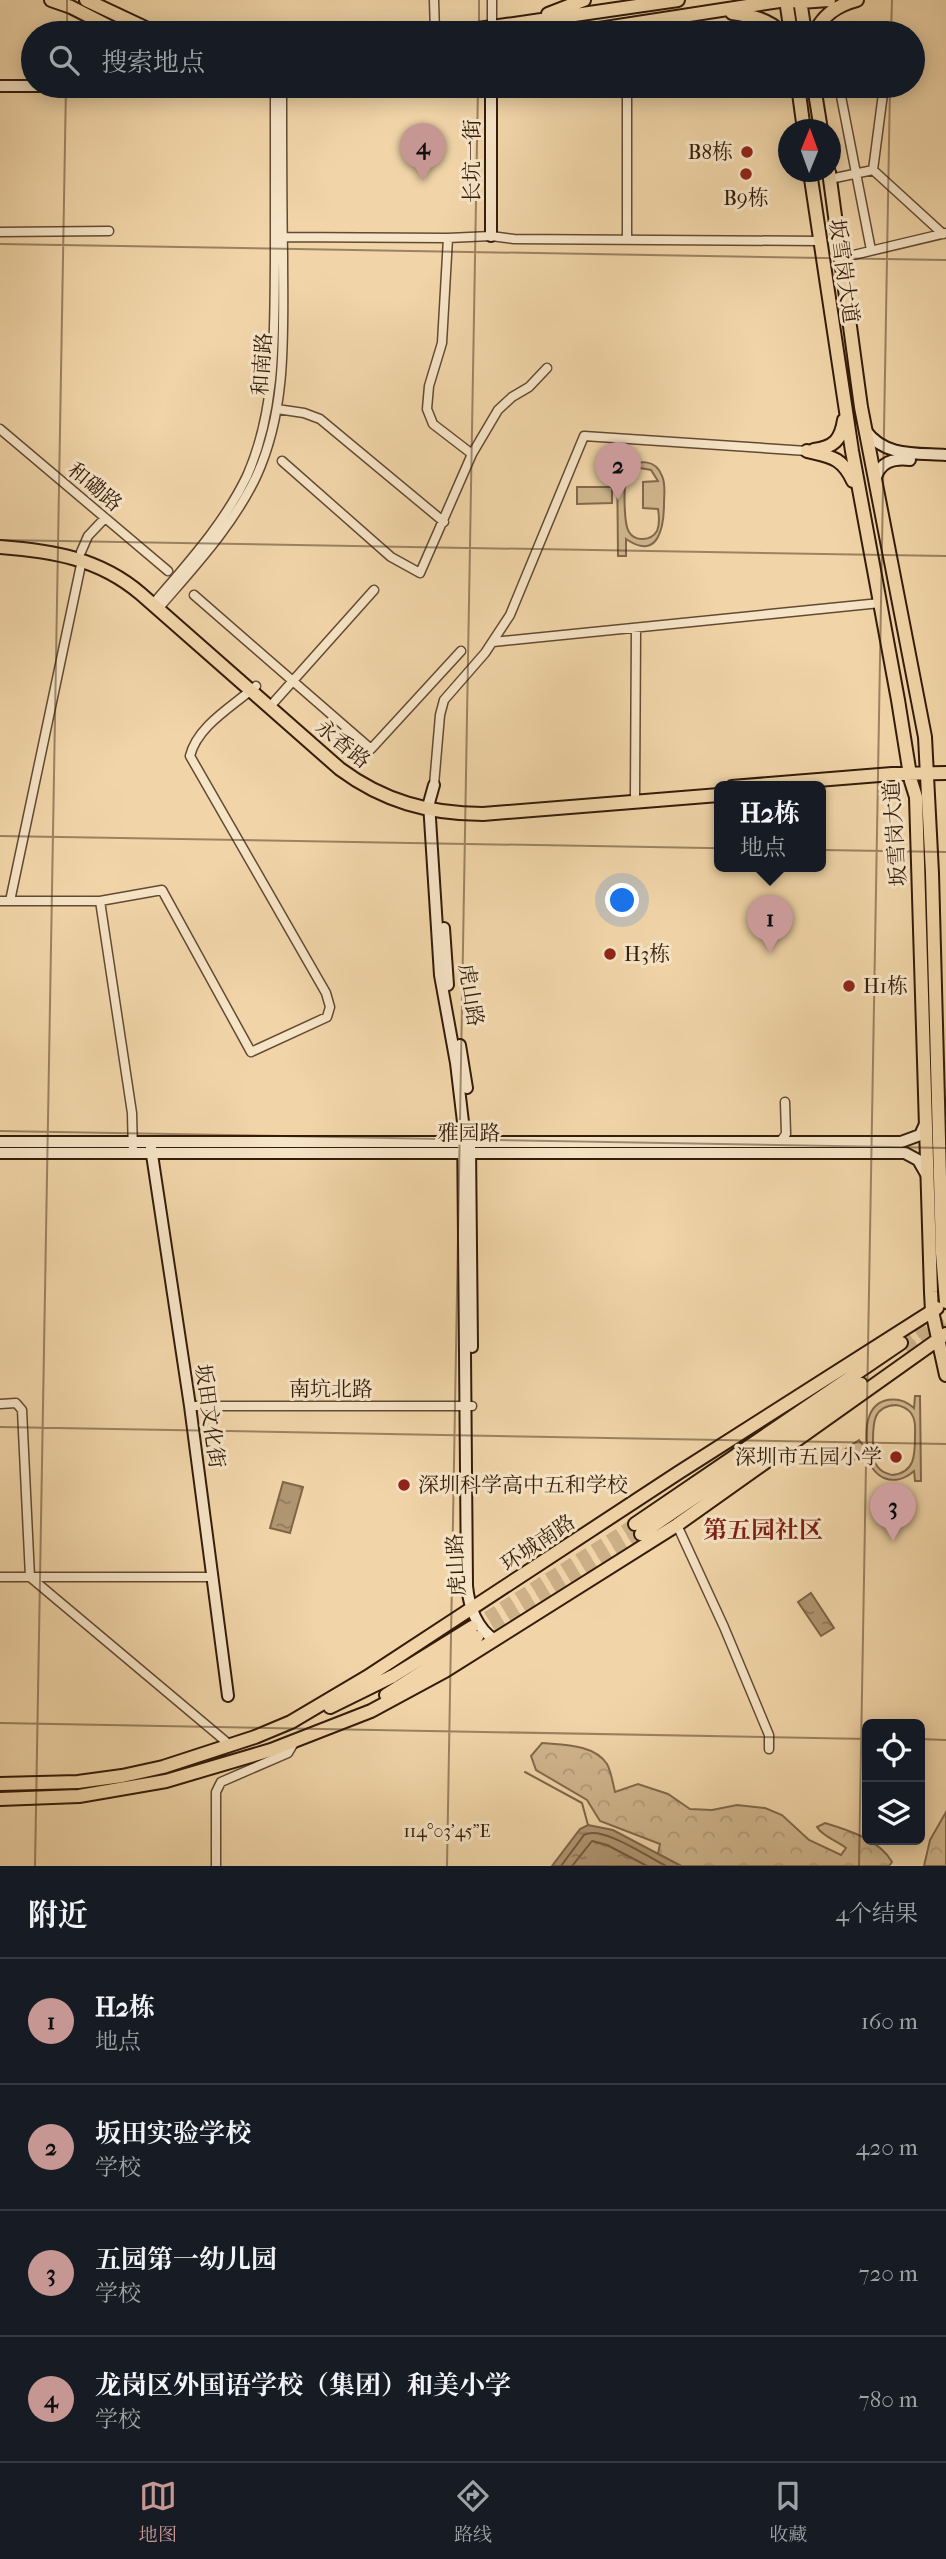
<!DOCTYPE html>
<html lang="zh">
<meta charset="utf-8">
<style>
:root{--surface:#171b24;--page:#242831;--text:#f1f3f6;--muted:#9ea1a6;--line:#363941;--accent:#c59692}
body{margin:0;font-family:"IM FELL French Canon","Noto Serif SC",serif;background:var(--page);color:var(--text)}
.controls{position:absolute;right:21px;bottom:21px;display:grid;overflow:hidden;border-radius:10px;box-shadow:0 4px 18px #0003}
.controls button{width:63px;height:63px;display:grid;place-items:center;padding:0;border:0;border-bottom:2px solid var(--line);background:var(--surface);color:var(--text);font:35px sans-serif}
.compass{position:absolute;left:778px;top:119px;width:63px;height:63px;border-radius:50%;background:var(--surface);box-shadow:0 4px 18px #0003;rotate:1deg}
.you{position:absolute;left:623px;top:901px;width:24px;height:24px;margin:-18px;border:5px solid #fff;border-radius:50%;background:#1a73e8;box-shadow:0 0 0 10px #1a73e833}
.badge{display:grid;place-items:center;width:46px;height:46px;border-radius:50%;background:var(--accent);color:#111;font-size:23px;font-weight:700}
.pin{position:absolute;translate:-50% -58px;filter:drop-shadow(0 2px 4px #0008)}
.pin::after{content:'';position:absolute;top:37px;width:24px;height:21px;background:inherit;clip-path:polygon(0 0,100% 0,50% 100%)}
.popup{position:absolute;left:714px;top:781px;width:112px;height:91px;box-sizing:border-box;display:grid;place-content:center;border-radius:10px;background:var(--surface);filter:drop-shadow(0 2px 5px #0005);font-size:23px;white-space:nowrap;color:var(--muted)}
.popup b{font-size:26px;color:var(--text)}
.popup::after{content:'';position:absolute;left:50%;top:100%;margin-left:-14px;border:14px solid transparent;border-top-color:var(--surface)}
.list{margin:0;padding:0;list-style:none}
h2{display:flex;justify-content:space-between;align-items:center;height:91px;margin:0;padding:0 28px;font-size:30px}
h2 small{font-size:23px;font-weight:400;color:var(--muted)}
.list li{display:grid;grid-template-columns:46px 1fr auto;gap:21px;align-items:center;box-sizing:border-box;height:126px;padding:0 28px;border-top:2px solid var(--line)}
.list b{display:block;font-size:26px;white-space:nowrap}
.list p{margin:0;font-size:23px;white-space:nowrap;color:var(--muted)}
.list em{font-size:23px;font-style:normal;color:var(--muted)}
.icon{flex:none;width:38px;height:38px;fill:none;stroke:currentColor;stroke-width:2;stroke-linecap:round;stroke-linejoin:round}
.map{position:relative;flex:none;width:946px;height:1866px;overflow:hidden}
.search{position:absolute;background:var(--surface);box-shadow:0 4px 18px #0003;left:21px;right:21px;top:21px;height:77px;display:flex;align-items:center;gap:18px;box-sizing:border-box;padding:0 24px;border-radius:38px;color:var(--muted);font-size:26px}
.sheet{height:595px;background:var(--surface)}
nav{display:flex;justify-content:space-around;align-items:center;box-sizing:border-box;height:98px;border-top:2px solid var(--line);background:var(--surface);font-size:19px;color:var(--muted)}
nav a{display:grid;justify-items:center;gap:4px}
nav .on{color:var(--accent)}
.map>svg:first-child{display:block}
.green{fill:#d1b68d;stroke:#82694c;stroke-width:2;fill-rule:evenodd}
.forest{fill:url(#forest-crowns);stroke:#82694c;stroke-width:2}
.water{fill:url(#water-ripples);stroke:#7f6548;stroke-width:2}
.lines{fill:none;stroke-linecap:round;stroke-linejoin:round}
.shore{stroke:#72593e;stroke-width:2}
.stream{stroke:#7f6548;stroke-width:2}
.primary-tunnel{stroke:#cbb088;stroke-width:12;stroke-dasharray:12 6;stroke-linecap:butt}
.street-casing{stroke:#634a32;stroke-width:11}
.secondary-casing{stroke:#341c0a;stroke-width:14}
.primary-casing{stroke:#341c0a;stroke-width:16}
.street{stroke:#f6e4c6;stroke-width:8}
.secondary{stroke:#f6e4c6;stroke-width:10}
.primary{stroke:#f1d5a8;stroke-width:12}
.ticks{fill:none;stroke:#341c0a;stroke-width:2;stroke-opacity:0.45}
.poi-dot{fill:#8f2418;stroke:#f6e4c6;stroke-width:2.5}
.labels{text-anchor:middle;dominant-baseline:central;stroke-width:6;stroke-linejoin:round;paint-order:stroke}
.poi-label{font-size:21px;fill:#341c0a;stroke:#f6e4c6;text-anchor:start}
.street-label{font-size:21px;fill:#341c0a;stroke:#f6e4c6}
.quarter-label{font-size:24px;font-weight:bold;fill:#7a1f14;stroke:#f6e4c6}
.ticks-label{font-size:18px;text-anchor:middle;fill:#341c0a;stroke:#f6e4c6;stroke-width:6;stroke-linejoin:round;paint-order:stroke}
</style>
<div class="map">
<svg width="946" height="1866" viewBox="0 0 946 1866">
<defs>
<pattern id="forest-crowns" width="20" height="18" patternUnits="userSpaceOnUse" patternTransform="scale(1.75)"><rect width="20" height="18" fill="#d1b68d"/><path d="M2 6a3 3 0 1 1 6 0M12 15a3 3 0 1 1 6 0" fill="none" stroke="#b49c78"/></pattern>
<pattern id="water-ripples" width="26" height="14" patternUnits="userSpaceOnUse" patternTransform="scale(1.75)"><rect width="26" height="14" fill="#b19672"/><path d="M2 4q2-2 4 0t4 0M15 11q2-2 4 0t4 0" fill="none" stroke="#917a5c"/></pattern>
</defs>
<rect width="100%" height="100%" fill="#f1d5a8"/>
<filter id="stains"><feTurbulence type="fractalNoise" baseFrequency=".00286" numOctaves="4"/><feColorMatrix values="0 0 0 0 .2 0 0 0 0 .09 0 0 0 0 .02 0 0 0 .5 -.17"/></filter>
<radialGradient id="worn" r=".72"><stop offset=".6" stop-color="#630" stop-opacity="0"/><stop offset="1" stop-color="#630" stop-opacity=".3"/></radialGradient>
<path class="green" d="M 617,456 L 625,456 L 625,469 C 638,459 656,459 662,476 C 666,484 664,495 664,503 C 664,528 658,561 626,539 L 626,556 L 618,556 ZM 640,468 L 651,470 L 658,481 L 643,482 L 643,508 L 658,509 C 659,515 660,524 657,531 C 651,541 635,542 629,532 C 624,525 623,485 627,477 C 629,471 634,469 640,468 Z
M 577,487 L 612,487 L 612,503 L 577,504 Z
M 915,1396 L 920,1396 L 921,1481 L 915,1481 L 914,1471 C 894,1489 870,1478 867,1452 L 852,1461 L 844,1450 L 859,1440 L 867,1450 C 867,1440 865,1427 869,1417 C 876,1396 900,1395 914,1408 ZM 896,1405 C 902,1406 907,1408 911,1413 C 916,1420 915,1428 915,1436 C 915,1455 915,1473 892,1475 C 886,1473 881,1472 877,1466 C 872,1460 873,1451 873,1443 C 873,1425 872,1406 896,1405 Z"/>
<path class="forest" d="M 542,1743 C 563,1745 594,1744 607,1764 C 611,1771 613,1784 615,1792 L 638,1784 L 668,1794 L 690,1809 L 712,1810 L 737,1805 L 765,1808 L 782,1815 L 809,1840 L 841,1855 L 846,1848 C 837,1841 822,1836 817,1827 L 825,1823 C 848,1830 880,1840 892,1862 L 889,1866 L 681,1866 L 658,1854 L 660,1844 L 600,1821 L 587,1800 L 536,1770 L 531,1756 Z
M 946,1812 L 946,1866 L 924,1866 L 930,1840 Z"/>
<path class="water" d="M 283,1482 L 303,1487 L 290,1533 L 270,1528 Z
M 811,1593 L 834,1628 L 821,1636 L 798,1602 Z
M 588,1825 L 613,1830 L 681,1866 L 552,1866 L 580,1829 Z"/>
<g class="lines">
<path class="shore" d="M 561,1866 L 584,1835 C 602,1825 648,1857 666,1866
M 572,1866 L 592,1841 L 607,1845 L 647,1866"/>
<path class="stream" d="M 525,1772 L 582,1803 L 588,1825"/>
<path class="primary-tunnel" d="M 901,1343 L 946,1313
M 907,1351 L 946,1325
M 472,1627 L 635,1524
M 478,1637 L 641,1534"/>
<g class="street-casing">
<path id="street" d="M 434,0 L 435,33
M 492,28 L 492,0
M 627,86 L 627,240
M 839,86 L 871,250
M 884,86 L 873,170 L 943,234
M 830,179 L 873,170
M 0,232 L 109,231
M 278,237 L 448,238 L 491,236 L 514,239 L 820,241
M 448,238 L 442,343 L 429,386 L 427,409 L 433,424 L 472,454
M 841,258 L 946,233
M 277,409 L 304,413 L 320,419 L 444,522
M 0,429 L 168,571
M 282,461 L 391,557 L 420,573 L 472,454 L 498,410 L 512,397 L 529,387 L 547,368
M 81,552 L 88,536 L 105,518
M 194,595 L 371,749 L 461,651
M 153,604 C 187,564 224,524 247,476 C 277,408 274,334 275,261 C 275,203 275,144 275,86
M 158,609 C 194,567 232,527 256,477 C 288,408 283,330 283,256 C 282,199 282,143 282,86
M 493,642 L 880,603
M 274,702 L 374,590
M 434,785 L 440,715 L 444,700 L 485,653 L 510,615 L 584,436 L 807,451
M 635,795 L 636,628
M 0,901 L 100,901 L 162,890 L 251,1052 L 327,1017 L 330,1007 L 326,993 L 190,756 C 197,726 233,706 256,686
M 10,901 L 82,560
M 100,901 L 132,1113 L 133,1153
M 780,1142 L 786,1134 L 785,1102
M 0,1404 L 16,1403 L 22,1410 L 30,1577 L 230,1745
M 190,1406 L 472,1406
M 677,1525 L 724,1627 L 769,1735 L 769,1749
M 0,1577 L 212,1577
M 216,1866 L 216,1792 L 221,1782 L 288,1753 L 295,1741"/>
</g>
<g class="secondary-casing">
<path id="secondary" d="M 0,86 L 134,86
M 491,86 L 491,236
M 866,431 C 885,457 916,453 946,455
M 875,481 C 879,462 893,458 910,460
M 434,785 L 429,803 L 440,975 L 456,1063 L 463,1122 L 467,1586 C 469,1607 477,1629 495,1640
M 444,928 L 448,985
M 460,1045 L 467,1088
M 0,1142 L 901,1142 L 920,1135 L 925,1124
M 470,1146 L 472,1347
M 151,1148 L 190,1406 L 228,1696
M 0,1153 L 905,1153 L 918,1160 L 926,1174"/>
</g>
<g class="primary-casing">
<path id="primary" d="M 51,0 L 71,7 L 122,33
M 86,0 L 156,33
M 786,0 L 791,33
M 800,0 L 805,33
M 732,13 C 752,16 768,19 782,33
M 548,14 L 584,0
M 451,33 L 678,0
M 573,33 L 786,0 L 800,2 L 829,0
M 815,33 C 823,14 838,5 857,0
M 798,86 L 804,130
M 814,86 L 821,130
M 810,172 L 852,451 L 898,700 L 911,781 L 916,797 L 931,1292 L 932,1311 L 946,1375
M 829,172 L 861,407 L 925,737 L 932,873 L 942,1253 L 946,1302
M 814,450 C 834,447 841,440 844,420
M 807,451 C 831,457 842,457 853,481
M 0,547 C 52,551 99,558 141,594 L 340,769 C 383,801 429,814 483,814 L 719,795
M 732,787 L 892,774 L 946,773
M 635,1524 L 901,1343
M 641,1534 L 861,1384
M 386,1695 L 477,1637
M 330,1707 L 393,1676 L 472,1627
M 0,1784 L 78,1782 L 122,1776 L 163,1767 L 255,1737 L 291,1722 L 367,1677 L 678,1473 L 937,1308
M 0,1799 L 79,1796 L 166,1781 L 271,1750 L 371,1711 L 445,1671 L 677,1525 L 946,1334"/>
</g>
<use href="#street" class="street"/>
<use href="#secondary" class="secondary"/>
<use href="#primary" class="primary"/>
</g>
<path class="ticks" d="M 67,33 L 67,0M 479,33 L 479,0M 891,33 L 892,0M 0,244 L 946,260M 0,540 L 946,556M 0,836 L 946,852M 0,1131 L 946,1148M 0,1427 L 946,1444M 0,1723 L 867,1739M 920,1739 L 946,1740M 35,1866 L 66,86M 447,1866 L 478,86M 859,1866 L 890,86"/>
<g class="poi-dot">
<circle cx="747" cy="152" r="7"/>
<circle cx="746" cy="174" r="7"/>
<circle cx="610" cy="954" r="7"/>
<circle cx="849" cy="986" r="7"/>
<circle cx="896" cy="1457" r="7"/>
<circle cx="404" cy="1485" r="7"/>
</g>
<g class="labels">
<g class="poi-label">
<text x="733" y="152" text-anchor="end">B8栋</text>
<text x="746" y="198" text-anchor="middle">B9栋</text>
<text x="624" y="954">H3栋</text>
<text x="863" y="986">H1栋</text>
<text x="882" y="1457" text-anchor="end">深圳市五园小学</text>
<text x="418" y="1485">深圳科学高中五和学校</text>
</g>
<g class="street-label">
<text transform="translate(472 161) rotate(-90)">长坑一街</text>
<text transform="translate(844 271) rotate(82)">坂雪岗大道</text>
<text transform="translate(262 364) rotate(-86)">和南路</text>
<text transform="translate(95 487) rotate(40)">和磡路</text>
<text transform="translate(343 744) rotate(39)">永香路</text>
<text transform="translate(895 834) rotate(-94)">坂雪岗大道</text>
<text transform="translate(471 995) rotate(81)">虎山路</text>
<text x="469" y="1133">雅园路</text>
<text x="331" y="1389">南坑北路</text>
<text transform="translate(210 1416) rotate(82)">坂田文化街</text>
<text transform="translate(538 1543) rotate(-34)">环城南路</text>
<text transform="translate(456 1565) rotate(-93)">虎山路</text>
</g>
<g class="quarter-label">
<text x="763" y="1530">第五园社区</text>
</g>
</g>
<g class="ticks-label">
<text x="447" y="1837">114°03'45"E</text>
</g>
<rect width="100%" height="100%" filter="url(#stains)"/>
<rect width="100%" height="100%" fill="url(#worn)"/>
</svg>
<div class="controls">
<button><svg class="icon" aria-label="locate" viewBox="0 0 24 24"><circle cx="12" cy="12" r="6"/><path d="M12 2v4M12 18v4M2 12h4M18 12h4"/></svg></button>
<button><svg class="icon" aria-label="layers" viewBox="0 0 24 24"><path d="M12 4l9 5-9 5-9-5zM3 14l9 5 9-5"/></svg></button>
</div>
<svg class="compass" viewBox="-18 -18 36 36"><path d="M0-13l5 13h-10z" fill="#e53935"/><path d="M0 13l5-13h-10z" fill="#9ea1a6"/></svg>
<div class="you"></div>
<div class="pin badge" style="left:770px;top:953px">1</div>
<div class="popup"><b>H2栋</b>地点</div>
<div class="pin badge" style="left:618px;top:500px">2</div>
<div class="pin badge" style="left:893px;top:1541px">3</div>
<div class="pin badge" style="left:423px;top:181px">4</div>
<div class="search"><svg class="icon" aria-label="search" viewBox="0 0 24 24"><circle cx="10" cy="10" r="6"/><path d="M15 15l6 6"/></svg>搜索地点</div>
</div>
<section class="sheet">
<h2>附近<small>4个结果</small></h2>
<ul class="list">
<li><span class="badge">1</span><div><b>H2栋</b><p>地点</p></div><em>160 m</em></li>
<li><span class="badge">2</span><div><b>坂田实验学校</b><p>学校</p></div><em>420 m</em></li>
<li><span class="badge">3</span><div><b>五园第一幼儿园</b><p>学校</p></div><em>720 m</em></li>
<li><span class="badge">4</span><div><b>龙岗区外国语学校（集团）和美小学</b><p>学校</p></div><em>780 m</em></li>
</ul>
</section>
<nav>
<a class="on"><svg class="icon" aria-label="map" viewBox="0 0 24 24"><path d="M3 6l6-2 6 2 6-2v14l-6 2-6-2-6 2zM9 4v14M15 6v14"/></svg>地图</a>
<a><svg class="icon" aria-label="directions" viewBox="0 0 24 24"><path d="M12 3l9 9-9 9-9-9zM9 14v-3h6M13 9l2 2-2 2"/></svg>路线</a>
<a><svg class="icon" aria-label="saved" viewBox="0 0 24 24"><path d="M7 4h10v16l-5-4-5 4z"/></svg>收藏</a>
</nav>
